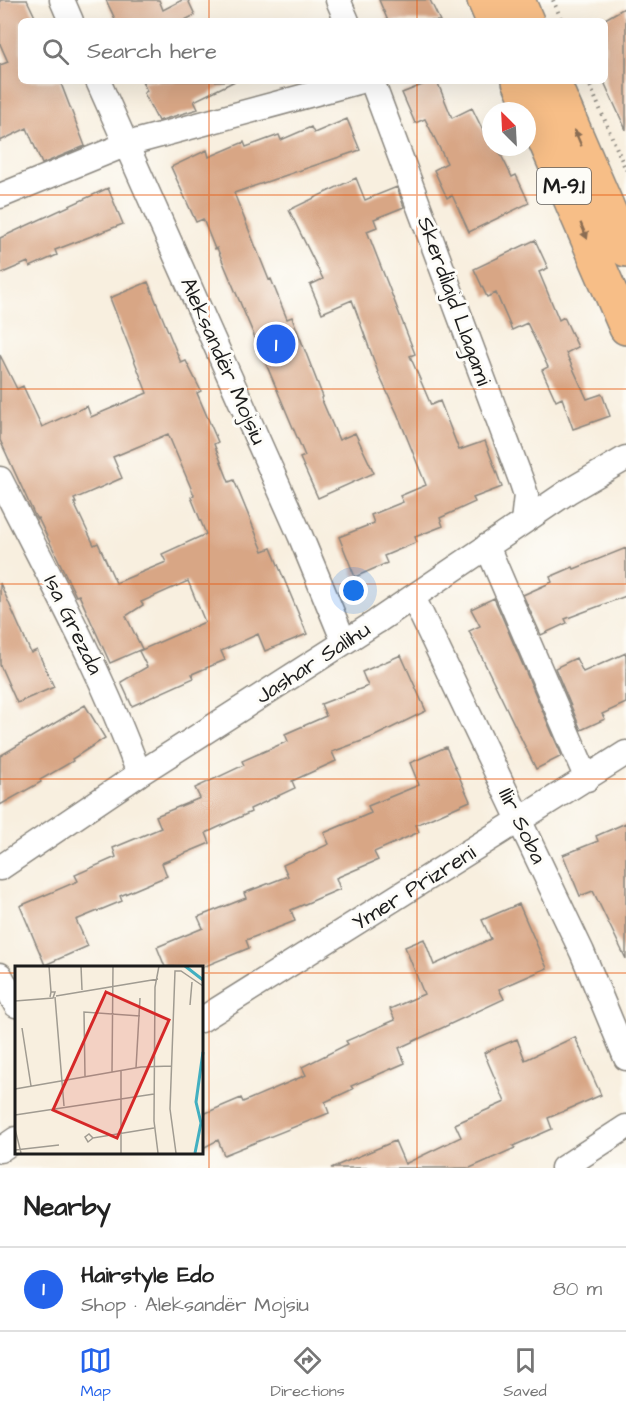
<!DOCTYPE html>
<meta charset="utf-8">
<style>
:root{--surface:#fff;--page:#f2f2f2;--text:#222;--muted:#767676;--line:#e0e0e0;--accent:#2563eb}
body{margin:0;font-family:"Architects Daughter",sans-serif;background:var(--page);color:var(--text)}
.compass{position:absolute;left:482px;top:102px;width:54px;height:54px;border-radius:50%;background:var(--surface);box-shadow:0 6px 24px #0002;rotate:336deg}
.you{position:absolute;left:354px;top:591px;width:21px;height:21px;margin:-15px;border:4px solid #fff;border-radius:50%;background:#1a73e8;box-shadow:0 0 0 9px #1a73e833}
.badge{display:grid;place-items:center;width:39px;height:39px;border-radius:50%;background:var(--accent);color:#fff;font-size:20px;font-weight:700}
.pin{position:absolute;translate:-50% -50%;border:3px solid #fff;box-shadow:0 2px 6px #0006}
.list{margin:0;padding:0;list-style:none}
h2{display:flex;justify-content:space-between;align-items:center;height:78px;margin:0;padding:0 24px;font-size:26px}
h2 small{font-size:20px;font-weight:400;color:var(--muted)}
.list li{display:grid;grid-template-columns:39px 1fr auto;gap:18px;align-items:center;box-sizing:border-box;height:84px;padding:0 24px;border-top:2px solid var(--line)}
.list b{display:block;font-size:22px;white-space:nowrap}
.list p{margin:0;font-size:20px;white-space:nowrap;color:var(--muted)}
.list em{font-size:20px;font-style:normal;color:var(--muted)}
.icon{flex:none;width:33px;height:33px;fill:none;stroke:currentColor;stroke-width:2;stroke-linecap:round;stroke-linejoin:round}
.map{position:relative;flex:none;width:626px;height:1168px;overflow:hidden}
.search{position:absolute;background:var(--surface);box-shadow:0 6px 24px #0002;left:18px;right:18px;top:18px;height:66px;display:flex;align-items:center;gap:15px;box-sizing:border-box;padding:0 21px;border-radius:9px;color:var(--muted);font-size:22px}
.sheet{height:162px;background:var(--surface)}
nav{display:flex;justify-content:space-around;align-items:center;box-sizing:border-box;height:84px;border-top:2px solid var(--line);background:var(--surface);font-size:16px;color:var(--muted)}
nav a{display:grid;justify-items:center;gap:3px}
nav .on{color:var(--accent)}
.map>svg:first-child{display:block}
.building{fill:#d8a685;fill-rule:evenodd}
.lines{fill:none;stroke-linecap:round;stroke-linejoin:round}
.street-casing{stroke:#8a867e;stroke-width:27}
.primary-casing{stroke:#8a867e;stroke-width:36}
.path{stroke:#8a867e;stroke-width:4;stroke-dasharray:1.5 4.5;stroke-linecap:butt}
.street{stroke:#fff;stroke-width:24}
.primary{stroke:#f7be87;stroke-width:33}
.oneway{fill:#8a6d52}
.grid{fill:none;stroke:#e8590c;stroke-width:1.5;stroke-opacity:0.55}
.labels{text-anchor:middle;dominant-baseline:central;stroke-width:6;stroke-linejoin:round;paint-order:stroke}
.shield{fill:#fdfcf7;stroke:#605f5e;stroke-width:1.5}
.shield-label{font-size:21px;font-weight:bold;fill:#1c1c1c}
.street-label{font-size:22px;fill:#1c1c1c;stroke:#fdfcf7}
.inset-river{fill:none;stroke:#42afc0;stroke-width:3}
.inset-road{fill:none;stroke:#a09b91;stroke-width:1.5}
.view{fill:#d62828;fill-opacity:0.15;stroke:#d62828;stroke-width:3}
.inset-edge{fill:none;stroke:#1c1c1c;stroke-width:3}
</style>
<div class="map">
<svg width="626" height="1168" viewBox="0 0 626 1168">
<rect width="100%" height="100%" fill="#fdfcf7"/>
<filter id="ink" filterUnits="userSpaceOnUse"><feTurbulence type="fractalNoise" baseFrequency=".0167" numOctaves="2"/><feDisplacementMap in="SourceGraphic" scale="12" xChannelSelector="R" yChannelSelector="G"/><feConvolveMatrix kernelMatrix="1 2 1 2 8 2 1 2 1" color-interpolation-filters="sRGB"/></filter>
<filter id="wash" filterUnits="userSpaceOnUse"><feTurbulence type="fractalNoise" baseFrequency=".008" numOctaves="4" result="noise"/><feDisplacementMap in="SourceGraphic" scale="24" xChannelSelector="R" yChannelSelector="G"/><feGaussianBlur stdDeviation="1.35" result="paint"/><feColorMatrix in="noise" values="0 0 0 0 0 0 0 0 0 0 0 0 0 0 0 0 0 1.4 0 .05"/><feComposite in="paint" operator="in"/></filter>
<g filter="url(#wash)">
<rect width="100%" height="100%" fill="#f8efdf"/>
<g id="blocks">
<path class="building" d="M 0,0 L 27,0 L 37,21 L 21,21 L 21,81 L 60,81 L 85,146 L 42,164 L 27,128 L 0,141 L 0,65 L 8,62 L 0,44 Z
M 106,0 L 159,0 L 163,10 L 182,0 L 188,0 L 195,15 L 183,21 L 116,21 Z
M 379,0 L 430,0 L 440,21 L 388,21 Z
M 626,7 L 626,130 L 605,84 L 605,19 Z
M 142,81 L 235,81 L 194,101 L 198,109 L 158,121 L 144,93 L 147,91 Z
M 432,81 L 437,81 L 452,118 L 472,108 L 491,147 L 497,147 L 512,177 L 516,175 L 529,203 L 469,232 L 452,195 L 447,198 L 434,170 L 447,163 L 425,119 L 415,123 L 402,93 Z
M 347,119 L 360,150 L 234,193 L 269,280 L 271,279 L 287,319 L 292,317 L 323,397 L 321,398 L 339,440 L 355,433 L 374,473 L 318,498 L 300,458 L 305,456 L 217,248 L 215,249 L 203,219 L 196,222 L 171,167 L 207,150 L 209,157 L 244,142 L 246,147 L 279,135 L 281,140 L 311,127 L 314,133 Z
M 356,178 L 365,200 L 397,187 L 404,207 L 374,219 L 377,227 L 367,231 L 415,354 L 410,356 L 431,405 L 440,401 L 459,450 L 485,441 L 502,487 L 473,498 L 475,502 L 440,518 L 443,526 L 415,537 L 417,542 L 384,556 L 387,563 L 355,577 L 339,537 L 374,523 L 371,515 L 403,502 L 400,496 L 426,485 L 397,413 L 379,375 L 352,300 L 322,313 L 310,285 L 323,279 L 289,210 Z
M 108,188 L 123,224 L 55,250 L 57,255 L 30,267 L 28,262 L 0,274 L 0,238 Z
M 535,240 L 548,268 L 539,272 L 559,320 L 564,317 L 578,347 L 566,353 L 587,399 L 602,394 L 610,416 L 573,429 L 562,398 L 556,401 L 542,370 L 548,367 L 527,323 L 512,330 L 496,293 L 487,297 L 474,269 Z
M 148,282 L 181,363 L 186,361 L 201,391 L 197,393 L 218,442 L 214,444 L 229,482 L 234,480 L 263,551 L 271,548 L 307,634 L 265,651 L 258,634 L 221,651 L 225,660 L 192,674 L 194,678 L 132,706 L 121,682 L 147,667 L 139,651 L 205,622 L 188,581 L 141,602 L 143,605 L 126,616 L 142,649 L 110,663 L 79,595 L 76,596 L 38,518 L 37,519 L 35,516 L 0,440 L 0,355 L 17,389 L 23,386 L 42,427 L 87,406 L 91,417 L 147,393 L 110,298 ZM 168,434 L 194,495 L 191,497 L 206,534 L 162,554 L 166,562 L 116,583 L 98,543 L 94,545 L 74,503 L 76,503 L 74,499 L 122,478 L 113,457 Z
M 626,548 L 626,596 L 565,619 L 567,623 L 541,635 L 523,595 L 552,582 L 550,577 L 573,567 L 574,569 Z
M 0,583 L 31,653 L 37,650 L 54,687 L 17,703 L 0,665 Z
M 494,598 L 562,756 L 536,769 L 469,631 L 480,626 L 471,609 Z
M 626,653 L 626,703 L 602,714 L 605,719 L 581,730 L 555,668 L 576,658 L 583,672 Z
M 401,655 L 426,711 L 373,737 L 332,752 L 336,761 L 292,781 L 295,788 L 250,809 L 251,812 L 206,833 L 210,843 L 162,863 L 167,876 L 120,896 L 122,901 L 76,920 L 88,946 L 45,965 L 20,906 L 78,881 L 75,875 L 116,857 L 113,848 L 161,828 L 156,816 L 200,798 L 195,788 L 244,765 L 242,761 L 288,741 L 285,734 L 326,716 L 321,704 L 368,686 L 362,672 Z
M 85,705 L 105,738 L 72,759 L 73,761 L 40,780 L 41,782 L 0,805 L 0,756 Z
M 446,747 L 470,801 L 416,825 L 419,832 L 374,852 L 378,860 L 336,878 L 340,889 L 291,910 L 295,921 L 246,940 L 249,948 L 203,967 L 165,967 L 157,947 L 203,928 L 198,917 L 246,898 L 244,893 L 288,876 L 283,865 L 329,844 L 324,833 L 371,813 L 368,806 L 419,785 L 410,763 Z
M 626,823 L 626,959 L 593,891 L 580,896 L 563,855 L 598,841 L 596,836 Z
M 519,904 L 547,968 L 499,989 L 504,999 L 399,1048 L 405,1063 L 351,1086 L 353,1089 L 325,1102 L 329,1113 L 224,1155 L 218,1140 L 201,1149 L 201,1115 L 241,1098 L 243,1102 L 306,1075 L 302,1067 L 348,1044 L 346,1041 L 395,1020 L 390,1009 L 424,994 L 405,947 L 424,939 L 434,965 L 491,939 L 482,920 Z
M 575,1037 L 601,1095 L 548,1118 L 552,1129 L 513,1146 L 515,1148 L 470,1168 L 331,1168 L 395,1141 L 405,1164 L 461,1137 L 455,1124 L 505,1102 L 484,1053 L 517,1039 L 525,1060 Z"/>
</g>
</g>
<g filter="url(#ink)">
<use href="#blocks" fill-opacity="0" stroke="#8a867e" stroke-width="1.5"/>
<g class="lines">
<g class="street-casing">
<path id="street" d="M 62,0 L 71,21
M 338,0 L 347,21
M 98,81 L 300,535 L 344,642
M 372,81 L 521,480 L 526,495 L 523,522
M 0,196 L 127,144 L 361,81
M 0,479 C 49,576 102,672 139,774
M 487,546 L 587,779
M 413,597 L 582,952 L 626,1058
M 0,868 L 139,774 L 376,622 L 569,491 L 626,458
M 0,975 L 16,1005
M 201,1020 L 626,753
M 0,1150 L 16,1139
M 563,1168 L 626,1127"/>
</g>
<g class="primary-casing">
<path id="primary" d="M 484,0 L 493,21
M 518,0 L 527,21
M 519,81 L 626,328
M 553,81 L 626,250"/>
</g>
<path class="path" d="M 553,0 L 562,21
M 588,81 L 626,170"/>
<use href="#street" class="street"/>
<use href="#primary" class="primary"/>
</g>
<defs><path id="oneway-solid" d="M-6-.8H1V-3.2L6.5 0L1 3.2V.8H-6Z" transform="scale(1.5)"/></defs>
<g class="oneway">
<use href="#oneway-solid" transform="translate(578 138) rotate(-113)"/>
<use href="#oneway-solid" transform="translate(584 231) rotate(67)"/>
</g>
</g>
<path class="grid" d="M 209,0 L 209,21M 417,0 L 417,21M 209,81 L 209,1168M 417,81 L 417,1168M 0,195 L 626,195M 0,389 L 626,389M 0,584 L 626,584M 0,779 L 626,779M 0,973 L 16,973M 201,973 L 626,973"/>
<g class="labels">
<rect class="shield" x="537" y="168" width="54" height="36" rx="4.5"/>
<g class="shield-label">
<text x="564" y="186">M-9.1</text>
</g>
<g class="street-label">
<text transform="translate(454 301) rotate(70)">Skerdilajd Llagami</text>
<text transform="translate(223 361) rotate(66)">Aleksandër Mojsiu</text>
<text transform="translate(73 625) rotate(64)">Isa Grezda</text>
<text transform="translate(313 663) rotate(-33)">Jashar Salihu</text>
<text transform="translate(522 826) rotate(64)">Ilir Soba</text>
<text transform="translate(414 888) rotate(-32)">Ymer Prizreni</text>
</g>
</g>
<g transform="translate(15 966)">
<rect width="188" height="188" fill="#f8efdf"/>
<path class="inset-river" d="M 170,0 L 188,14M 180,187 L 186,157 L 181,136 L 188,86"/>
<path class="inset-road" d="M 34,0 L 36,26M 66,0 L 67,24M 41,30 L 143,13M 40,31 L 49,140M 0,35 L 38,32 L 40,26 L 36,26 L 35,31M 175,39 L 177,16M 7,62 L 16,120M 121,102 L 125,32M 97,106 L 98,0M 70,110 L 69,46 L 125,50M 0,123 L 126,101 L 157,100M 0,149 L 139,128M 0,163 L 6,187M 78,172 L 73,176 L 70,171 L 74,168 L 78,172 L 139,162M 0,184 L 44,179M 106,187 L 106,105M 143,187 L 139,155 L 140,21 L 144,0M 161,187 L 155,143 L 160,5 L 166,5 L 188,20"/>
<path class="view" d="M 91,26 L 154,54 L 102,172 L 38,144 Z"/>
<rect width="188" height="188" class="inset-edge"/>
</g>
</svg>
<svg class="compass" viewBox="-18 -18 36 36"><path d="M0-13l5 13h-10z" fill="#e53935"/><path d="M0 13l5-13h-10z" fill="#767676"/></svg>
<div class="you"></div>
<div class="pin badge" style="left:276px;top:344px">1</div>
<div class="search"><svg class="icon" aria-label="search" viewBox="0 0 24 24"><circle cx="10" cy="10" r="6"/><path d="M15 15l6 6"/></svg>Search here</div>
</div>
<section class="sheet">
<h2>Nearby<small></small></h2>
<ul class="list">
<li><span class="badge">1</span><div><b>Hairstyle Edo</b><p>Shop · Aleksandër Mojsiu</p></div><em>80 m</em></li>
</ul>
</section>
<nav>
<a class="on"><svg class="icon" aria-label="map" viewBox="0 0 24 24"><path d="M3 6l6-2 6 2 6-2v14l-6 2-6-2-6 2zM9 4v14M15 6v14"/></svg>Map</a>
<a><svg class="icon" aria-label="directions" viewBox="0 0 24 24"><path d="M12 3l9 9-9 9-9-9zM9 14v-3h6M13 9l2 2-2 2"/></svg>Directions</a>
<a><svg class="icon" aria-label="saved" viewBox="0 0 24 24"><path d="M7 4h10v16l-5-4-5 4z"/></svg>Saved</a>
</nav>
